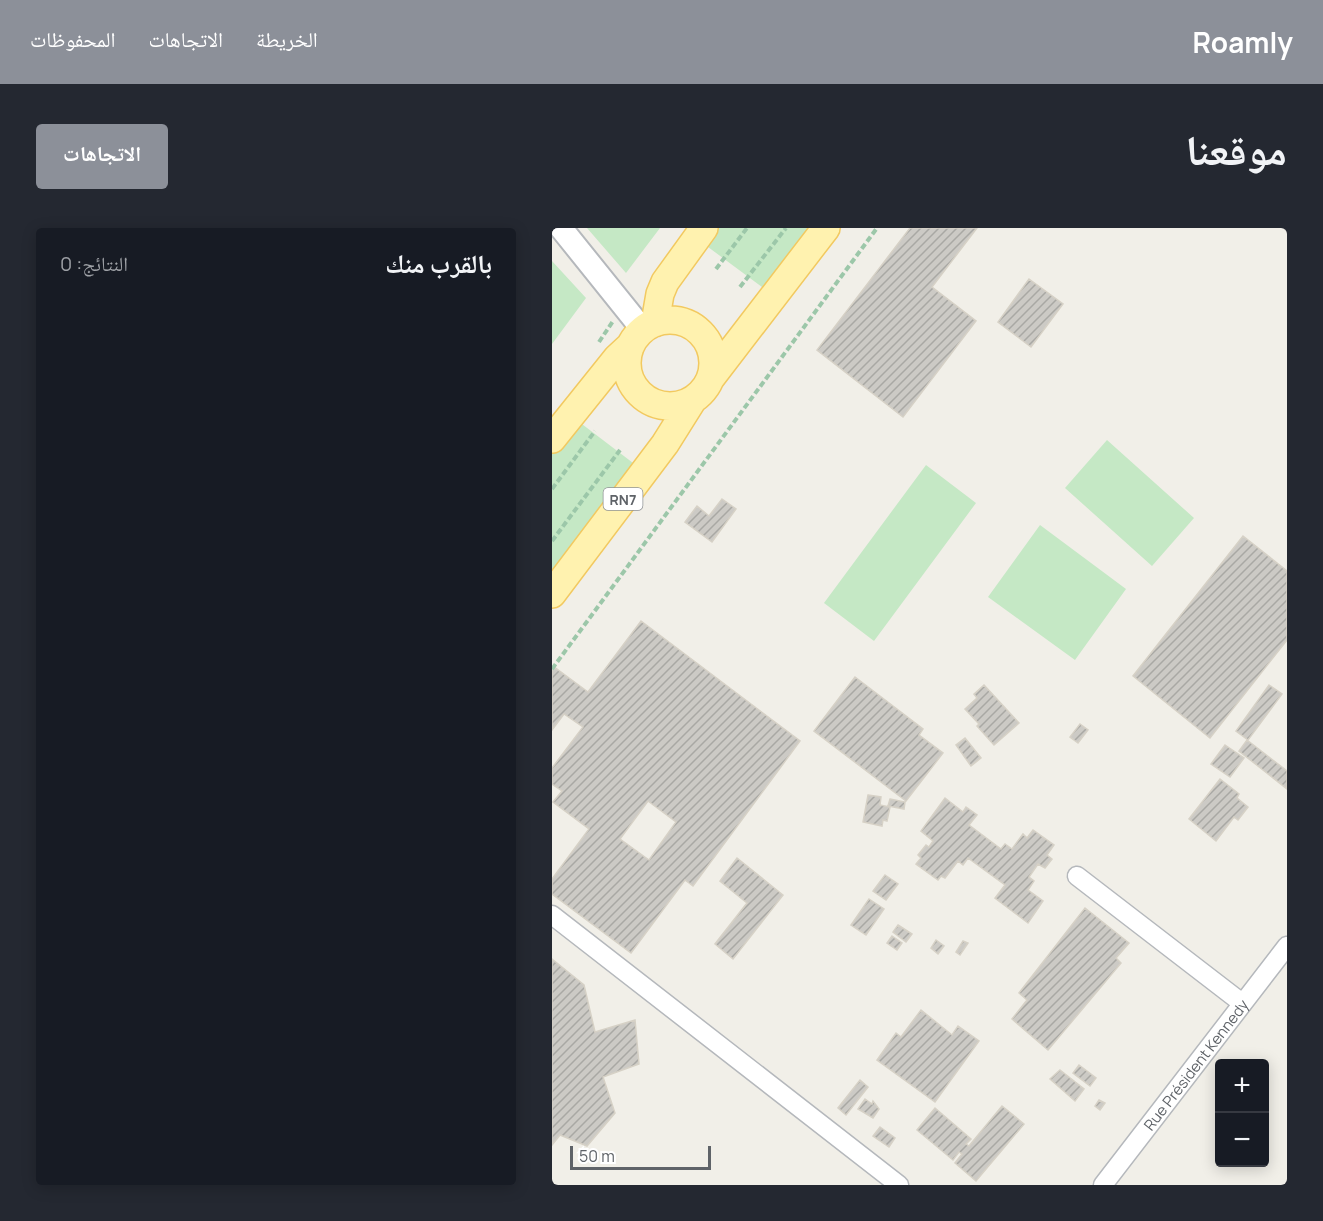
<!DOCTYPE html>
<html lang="ar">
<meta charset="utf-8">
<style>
:root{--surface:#171b24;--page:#242831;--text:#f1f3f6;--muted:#9ea1a6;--line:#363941;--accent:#8c9099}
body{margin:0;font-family:Manrope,"Noto Naskh Arabic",sans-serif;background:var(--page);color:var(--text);direction:rtl}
.controls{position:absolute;right:18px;bottom:18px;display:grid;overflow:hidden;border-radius:6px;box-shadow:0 3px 15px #0003}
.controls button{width:54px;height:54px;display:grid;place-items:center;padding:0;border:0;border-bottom:2px solid var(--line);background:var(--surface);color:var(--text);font:30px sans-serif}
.scale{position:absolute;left:18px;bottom:15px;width:141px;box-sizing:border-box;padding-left:6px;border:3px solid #5f6368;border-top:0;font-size:16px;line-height:21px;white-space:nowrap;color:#5f6368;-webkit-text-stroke:4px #fff;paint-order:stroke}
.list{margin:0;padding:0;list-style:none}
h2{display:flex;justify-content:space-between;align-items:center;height:78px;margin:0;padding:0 24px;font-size:26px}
h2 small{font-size:20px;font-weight:400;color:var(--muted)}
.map{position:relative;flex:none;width:735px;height:957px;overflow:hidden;direction:ltr;border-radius:6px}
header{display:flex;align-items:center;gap:36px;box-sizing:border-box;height:84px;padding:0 30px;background:var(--accent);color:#fff}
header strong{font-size:28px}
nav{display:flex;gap:33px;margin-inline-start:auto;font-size:21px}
.intro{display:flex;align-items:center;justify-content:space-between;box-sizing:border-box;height:144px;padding:0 36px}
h1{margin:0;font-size:42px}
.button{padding:15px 27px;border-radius:6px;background:var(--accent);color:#fff;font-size:21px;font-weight:700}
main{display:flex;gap:36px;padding:0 36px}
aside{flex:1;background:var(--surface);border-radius:6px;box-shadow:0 3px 15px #0003}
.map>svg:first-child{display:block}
.green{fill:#c5e8c5}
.building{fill:url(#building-hatch);stroke:#d6d1c6;stroke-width:1.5;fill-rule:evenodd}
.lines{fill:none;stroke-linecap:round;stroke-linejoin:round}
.minor-casing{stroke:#b5b8bc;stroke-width:21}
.tertiary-casing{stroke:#b5b8bc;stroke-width:26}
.primary-casing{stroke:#f2c960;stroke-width:30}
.path{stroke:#9cc7a9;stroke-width:4;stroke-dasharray:6 3;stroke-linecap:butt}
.minor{stroke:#fff;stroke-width:18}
.tertiary{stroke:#fff;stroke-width:22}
.primary{stroke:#fff2af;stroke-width:27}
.labels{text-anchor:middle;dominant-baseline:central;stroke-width:6;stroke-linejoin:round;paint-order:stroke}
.shield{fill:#fff;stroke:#8f9295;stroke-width:1.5}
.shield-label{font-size:14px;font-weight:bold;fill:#5f6368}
.street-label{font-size:15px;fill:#5f6368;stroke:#fff}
</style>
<header>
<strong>Roamly</strong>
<nav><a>الخريطة</a><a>الاتجاهات</a><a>المحفوظات</a></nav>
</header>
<div class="intro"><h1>موقعنا</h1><a class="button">الاتجاهات</a></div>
<main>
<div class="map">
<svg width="735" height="957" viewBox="0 0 735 957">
<defs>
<pattern id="building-hatch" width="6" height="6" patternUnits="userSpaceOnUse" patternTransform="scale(1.5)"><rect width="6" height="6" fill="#cccac5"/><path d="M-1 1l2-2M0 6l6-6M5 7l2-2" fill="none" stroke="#a9a8a4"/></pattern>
</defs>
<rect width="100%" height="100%" fill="#f1efe8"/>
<path class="green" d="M 35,0 L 108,0 L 74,45 Z
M 164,0 L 262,0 L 214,62 L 152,16 Z
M 0,33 L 34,70 L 0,116 Z
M 22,190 L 85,238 L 0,351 L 0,220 Z
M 555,212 L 642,290 L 600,338 L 513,260 Z
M 374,237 L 424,275 L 322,413 L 272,375 Z
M 488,297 L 574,361 L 523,432 L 436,369 Z"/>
<path class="building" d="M 358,0 L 425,0 L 380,59 L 424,93 L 351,189 L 265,122 Z
M 477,51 L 511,76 L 479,119 L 446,94 Z
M 170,271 L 184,281 L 160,314 L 133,294 L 145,278 L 157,288 Z
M 691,308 L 735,343 L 735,412 L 658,510 L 581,448 Z
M 89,393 L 248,513 L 141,658 L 133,652 L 79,725 L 0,666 L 0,651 L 37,601 L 1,574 L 10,563 L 0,556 L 0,540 L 31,499 L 12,486 L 0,502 L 0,443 L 2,439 L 36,464 ZM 96,573 L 124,594 L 97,632 L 68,611 Z
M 303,449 L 371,501 L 367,507 L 391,525 L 354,573 L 262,503 Z
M 432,457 L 467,495 L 442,517 L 425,498 L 427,496 L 413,481 L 425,470 L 422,466 Z
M 717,457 L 730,466 L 696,512 L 684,503 Z
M 528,496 L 536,502 L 526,515 L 518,509 Z
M 413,510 L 429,530 L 419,538 L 404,517 Z
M 695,512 L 735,543 L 735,561 L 687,523 Z
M 673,517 L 692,530 L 678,549 L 659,536 Z
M 668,551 L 687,566 L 685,570 L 696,579 L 686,592 L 682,589 L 664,613 L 637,591 Z
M 316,567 L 329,569 L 328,577 L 338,579 L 335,593 L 331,592 L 330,598 L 311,594 Z
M 393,570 L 411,584 L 414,579 L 425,587 L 417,597 L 449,621 L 453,616 L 460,621 L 471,606 L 475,610 L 481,602 L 502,617 L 495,627 L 500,631 L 493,640 L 486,636 L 477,649 L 482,653 L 476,662 L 491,673 L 476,695 L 443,670 L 453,657 L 416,630 L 411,637 L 406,633 L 393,650 L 389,648 L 386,652 L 364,636 L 369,630 L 366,627 L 374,617 L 377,619 L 381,613 L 369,603 Z
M 338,571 L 353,574 L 352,581 L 336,578 Z
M 185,630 L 231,667 L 181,731 L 163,716 L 195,675 L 168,653 Z
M 333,647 L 346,656 L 334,672 L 321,663 Z
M 317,671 L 332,681 L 314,707 L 299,697 Z
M 533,680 L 577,715 L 564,730 L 569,735 L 496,822 L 460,791 L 475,772 L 467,765 Z
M 346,697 L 360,706 L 354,714 L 341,704 Z
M 340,708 L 350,715 L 345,722 L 335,715 Z
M 384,712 L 392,718 L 386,726 L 379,720 Z
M 411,713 L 416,715 L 408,727 L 404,724 Z
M 0,731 L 32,757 L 43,804 L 83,792 L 87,836 L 51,849 L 63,885 L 35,918 L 8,907 L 0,917 Z
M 369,782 L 400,807 L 406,798 L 427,813 L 383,874 L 325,832 L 344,805 L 349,809 Z
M 527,837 L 544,850 L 538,858 L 521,845 Z
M 508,842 L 532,861 L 523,873 L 498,851 Z
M 308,852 L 316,859 L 294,887 L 286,880 Z
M 313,871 L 320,876 L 321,873 L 327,881 L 321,890 L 306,881 Z
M 547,872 L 553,875 L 548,882 L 543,878 Z
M 450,878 L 472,896 L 424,953 L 403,935 L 410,926 L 407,924 L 401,932 L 365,902 L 383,880 L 419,911 L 414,916 L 417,918 Z
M 328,899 L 343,910 L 337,919 L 321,908 Z"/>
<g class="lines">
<g class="minor-casing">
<g id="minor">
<path d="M 525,648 L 690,775"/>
<path d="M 0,687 L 347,957"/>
<path id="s1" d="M 551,957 L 735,718"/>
</g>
</g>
<g class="tertiary-casing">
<path id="tertiary" d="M 9,0 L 91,102"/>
</g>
<g class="primary-casing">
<path id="primary" d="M75 135a43 43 0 1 1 86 0a43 43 0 1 1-86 0Z
M 103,95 L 108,66 L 113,54 L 152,0
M 158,151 L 274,0
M 0,211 L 65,130 L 79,117
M 0,366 L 113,216 L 140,173"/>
</g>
<path class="path" d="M 164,41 L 195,0
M 188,59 L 234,0
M 47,114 L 61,93
M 0,261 L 43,203
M 0,313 L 68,222
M 0,441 L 325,0"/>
<use href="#minor" class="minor"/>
<use href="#tertiary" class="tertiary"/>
<use href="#primary" class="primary"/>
</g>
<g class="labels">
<rect class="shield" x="51.5" y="260" width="39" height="22" rx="4.5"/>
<g class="shield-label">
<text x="71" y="271">RN7</text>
</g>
<g class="street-label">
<text stroke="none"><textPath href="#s1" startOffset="152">Rue Président Kennedy</textPath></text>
</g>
</g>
</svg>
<div class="controls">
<button>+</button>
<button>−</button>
</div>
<div class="scale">50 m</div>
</div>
<aside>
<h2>بالقرب منك<small>النتائج: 0</small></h2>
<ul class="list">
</ul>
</aside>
</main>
